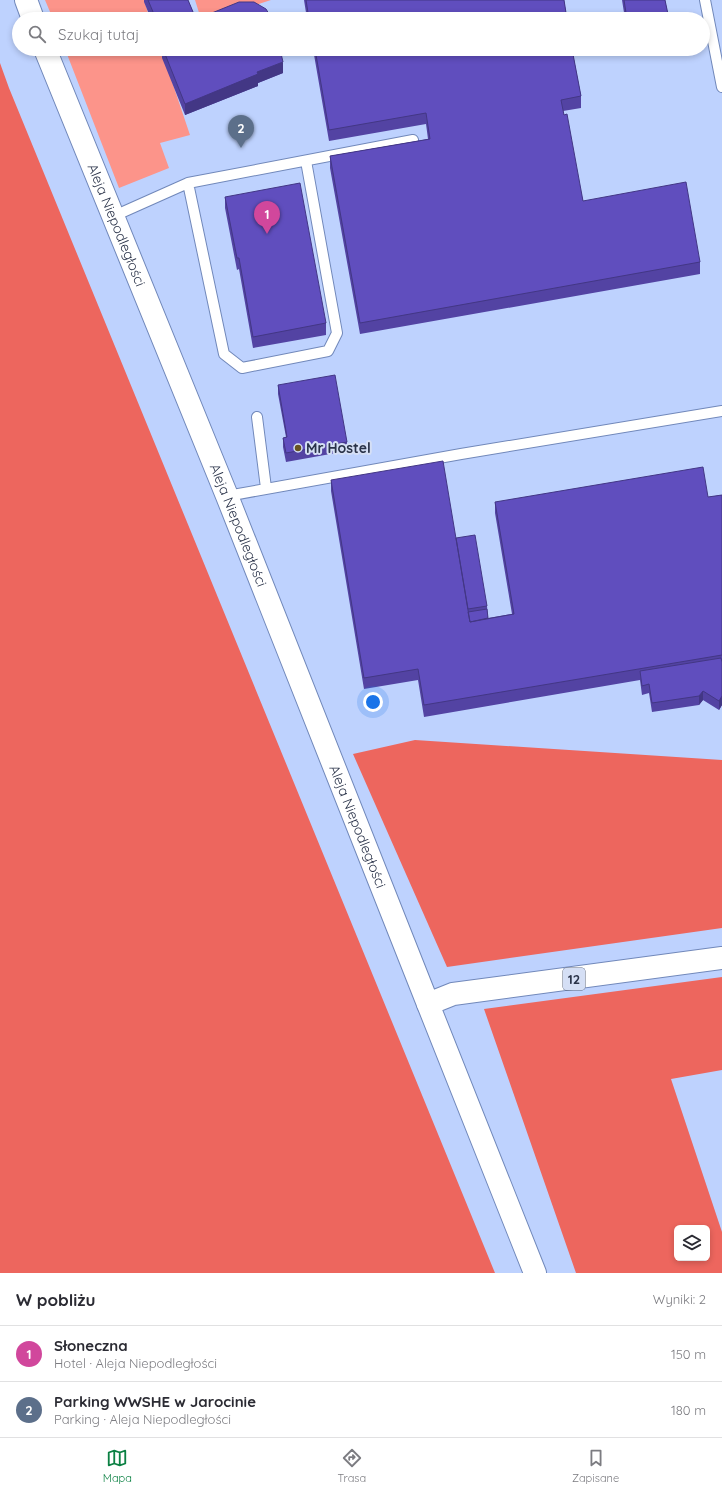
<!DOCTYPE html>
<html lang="pl">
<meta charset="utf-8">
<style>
:root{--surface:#fff;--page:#f2f2f3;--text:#2b2b33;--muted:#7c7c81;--line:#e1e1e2;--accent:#0b8043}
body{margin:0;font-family:Quicksand,sans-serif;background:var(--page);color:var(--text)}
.controls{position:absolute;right:12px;bottom:12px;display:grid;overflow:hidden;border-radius:6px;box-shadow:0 2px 6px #0003}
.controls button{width:36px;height:36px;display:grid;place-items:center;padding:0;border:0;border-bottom:1px solid var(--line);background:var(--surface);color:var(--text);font:20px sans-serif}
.you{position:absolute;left:373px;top:702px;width:14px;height:14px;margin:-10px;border:3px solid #fff;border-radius:50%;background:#1a73e8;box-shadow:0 0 0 6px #1a73e833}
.badge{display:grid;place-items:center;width:26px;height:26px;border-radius:50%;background:var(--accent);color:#fff;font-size:13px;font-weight:700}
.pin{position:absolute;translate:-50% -33px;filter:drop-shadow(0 1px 2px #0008)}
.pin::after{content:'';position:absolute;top:21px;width:14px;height:12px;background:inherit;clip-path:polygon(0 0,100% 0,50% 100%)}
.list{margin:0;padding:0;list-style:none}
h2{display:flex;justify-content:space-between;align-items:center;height:52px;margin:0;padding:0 16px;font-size:17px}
h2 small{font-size:13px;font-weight:400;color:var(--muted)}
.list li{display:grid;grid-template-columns:26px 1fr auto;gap:12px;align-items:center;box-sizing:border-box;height:56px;padding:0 16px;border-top:1px solid var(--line)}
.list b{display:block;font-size:15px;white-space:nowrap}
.list p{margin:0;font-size:13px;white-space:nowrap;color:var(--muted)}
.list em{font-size:13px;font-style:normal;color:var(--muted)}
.icon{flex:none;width:22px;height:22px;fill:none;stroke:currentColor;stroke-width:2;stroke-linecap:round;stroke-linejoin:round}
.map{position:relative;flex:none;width:722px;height:1273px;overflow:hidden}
.search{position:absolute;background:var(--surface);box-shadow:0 2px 6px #0003;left:12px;right:12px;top:12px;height:44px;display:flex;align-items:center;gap:10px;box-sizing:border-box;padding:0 14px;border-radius:22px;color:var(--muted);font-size:15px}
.sheet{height:164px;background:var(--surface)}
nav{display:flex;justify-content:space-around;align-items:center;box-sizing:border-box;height:56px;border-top:1px solid var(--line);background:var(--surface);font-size:11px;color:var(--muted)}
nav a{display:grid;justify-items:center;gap:2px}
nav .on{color:var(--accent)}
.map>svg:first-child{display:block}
.green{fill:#fc948a}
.forest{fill:#ed665e;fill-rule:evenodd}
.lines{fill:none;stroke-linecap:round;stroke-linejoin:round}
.service-casing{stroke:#7188ba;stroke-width:12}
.secondary-casing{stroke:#7188ba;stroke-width:24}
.primary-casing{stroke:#7188ba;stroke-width:24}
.service{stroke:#fff;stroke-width:10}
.secondary{stroke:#fff;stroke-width:22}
.primary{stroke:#fff;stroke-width:22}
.wall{fill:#5343a3}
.shaded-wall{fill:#433785}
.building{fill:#604ebe;stroke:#433785}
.poi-dot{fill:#685322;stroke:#d5dff5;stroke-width:1.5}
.labels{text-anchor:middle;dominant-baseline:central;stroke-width:4;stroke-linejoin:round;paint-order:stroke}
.shield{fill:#d5dff5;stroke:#5d677d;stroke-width:1}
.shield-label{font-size:13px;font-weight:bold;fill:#2a3349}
.street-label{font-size:14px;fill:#2a3349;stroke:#d5dff5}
.poi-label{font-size:14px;font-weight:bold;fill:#2a3349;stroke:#d5dff5;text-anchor:start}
</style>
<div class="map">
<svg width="722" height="1273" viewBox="0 0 722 1273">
<rect width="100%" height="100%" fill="#bed2fe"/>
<path class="green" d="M 45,0 L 144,0 L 150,19 L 53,19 Z
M 195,0 L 271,0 L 213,19 L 201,19 Z
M 65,49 L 161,49 L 190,135 L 160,143 L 169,168 L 119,188 Z"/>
<path class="forest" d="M 0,63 L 9,88 L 495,1273 L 0,1273 Z
M 415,740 L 722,760 L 722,928 L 447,967 L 353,754 Z
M 722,977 L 722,1070 L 671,1079 L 722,1232 L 722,1273 L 576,1273 L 484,1009 ZM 677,1228 L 707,1228 L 707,1258 L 677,1258 Z"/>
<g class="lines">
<g class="service-casing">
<path id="service" d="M 705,0 L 722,87
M 188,183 L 224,354 L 242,368 L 328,351 L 337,333 L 306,161
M 114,216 L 188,183 L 413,140
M 257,417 L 266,488
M 227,496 L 461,454 L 722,411"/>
</g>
<g class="secondary-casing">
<g id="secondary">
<path d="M 26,0 L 33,19"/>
<path id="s1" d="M 45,49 L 227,496 L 428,1004"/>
</g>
</g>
<g class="primary-casing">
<path id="primary" d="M 535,1273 L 428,1004 L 453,994 L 722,958"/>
</g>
<use href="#service" class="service"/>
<use href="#secondary" class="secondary"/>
<use href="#primary" class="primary"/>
</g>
<path class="wall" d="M 144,0 L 188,0 L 196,19 L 151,19 L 144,2 Z
M 304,0 L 564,0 L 567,19 L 307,19 Z
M 622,0 L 665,0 L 669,19 L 625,19 Z
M 162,49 L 280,49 L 283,73 L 258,83 L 258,86 L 185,115 L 162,58 Z
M 313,49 L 572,49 L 581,96 L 581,108 L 563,111 L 583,201 L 700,262 L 700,274 L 360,334 L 330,168 L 330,156 L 428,139 L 426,124 L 329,141 Z
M 225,197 L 326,323 L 326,335 L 253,348 L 239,269 L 237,270 L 225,208 Z
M 278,385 L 347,442 L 347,451 L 286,462 L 283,447 L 283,438 L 286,437 L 278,394 Z
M 331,480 L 456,538 L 487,606 L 488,618 L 512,614 L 495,513 L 495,502 L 708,497 L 722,495 L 722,705 L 719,710 L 703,700 L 699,705 L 652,712 L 649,693 L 642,695 L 640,680 L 424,717 L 418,680 L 364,689 L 331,491 Z"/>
<path class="shaded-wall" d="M 283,62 L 283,73 L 258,83 L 258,86 L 185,115 L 185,104 L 257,72 Z
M 703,691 L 703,700 L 699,705 L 699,696 Z
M 722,696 L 722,705 L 719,710 L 719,701 Z"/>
<path class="building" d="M 148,0 L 188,0 L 196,19 L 156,19 Z
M 306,0 L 564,0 L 567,19 L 309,19 Z
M 624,0 L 665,0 L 669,19 L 627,19 Z
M 239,2 L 254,2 L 266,9 L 272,19 L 197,19 Z
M 163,49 L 280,49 L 283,62 L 257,72 L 258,74 L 185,104 Z
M 315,49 L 572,49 L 581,96 L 561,100 L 564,115 L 567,114 L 583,201 L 686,182 L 700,262 L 360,323 L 330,156 L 430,139 L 426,113 L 329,130 Z
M 300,183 L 326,323 L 253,337 L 239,258 L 237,258 L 225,197 Z
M 335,375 L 347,442 L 286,453 L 283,438 L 287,437 L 278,385 Z
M 443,461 L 470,622 L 514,614 L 495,502 L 703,467 L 708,497 L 722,495 L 722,655 L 424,705 L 418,669 L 364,678 L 331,480 Z
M 475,535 L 487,606 L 468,609 L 456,538 Z
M 487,609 L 488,618 L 470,622 L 468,612 Z
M 721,658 L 722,662 L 722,696 L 719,701 L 703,691 L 699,696 L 652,703 L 649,684 L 642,686 L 640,671 Z"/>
<circle class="poi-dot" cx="298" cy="448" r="4"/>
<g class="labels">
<rect class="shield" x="563" y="968" width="22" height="22" rx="3"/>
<g class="shield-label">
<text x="574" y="979">12</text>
</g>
<g class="street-label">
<text stroke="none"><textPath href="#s1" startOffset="190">Aleja Niepodległości</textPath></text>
<text stroke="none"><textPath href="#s1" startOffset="514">Aleja Niepodległości</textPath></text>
<text stroke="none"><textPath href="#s1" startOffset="838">Aleja Niepodległości</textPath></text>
</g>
<g class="poi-label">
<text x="306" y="448">Mr Hostel</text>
</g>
</g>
</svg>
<div class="controls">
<button><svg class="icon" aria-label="layers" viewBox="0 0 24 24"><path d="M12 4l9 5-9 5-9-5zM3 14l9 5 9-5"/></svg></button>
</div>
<div class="you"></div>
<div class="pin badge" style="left:267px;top:234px;background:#d1479c">1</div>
<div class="pin badge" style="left:241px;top:148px;background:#5c6f8a">2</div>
<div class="search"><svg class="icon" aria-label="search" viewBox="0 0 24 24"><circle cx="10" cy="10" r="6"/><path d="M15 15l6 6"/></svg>Szukaj tutaj</div>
</div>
<section class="sheet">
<h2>W pobliżu<small>Wyniki: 2</small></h2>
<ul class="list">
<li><span class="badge" style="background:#d1479c">1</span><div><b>Słoneczna</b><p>Hotel · Aleja Niepodległości</p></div><em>150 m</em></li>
<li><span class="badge" style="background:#5c6f8a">2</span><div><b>Parking WWSHE w Jarocinie</b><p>Parking · Aleja Niepodległości</p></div><em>180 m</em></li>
</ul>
</section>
<nav>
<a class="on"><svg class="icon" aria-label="map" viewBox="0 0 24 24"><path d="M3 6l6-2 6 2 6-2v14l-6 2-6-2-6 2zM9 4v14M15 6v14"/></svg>Mapa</a>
<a><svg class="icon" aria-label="directions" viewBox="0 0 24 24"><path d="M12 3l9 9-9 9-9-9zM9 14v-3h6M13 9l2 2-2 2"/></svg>Trasa</a>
<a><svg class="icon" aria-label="saved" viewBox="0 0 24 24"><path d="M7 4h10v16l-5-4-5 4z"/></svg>Zapisane</a>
</nav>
